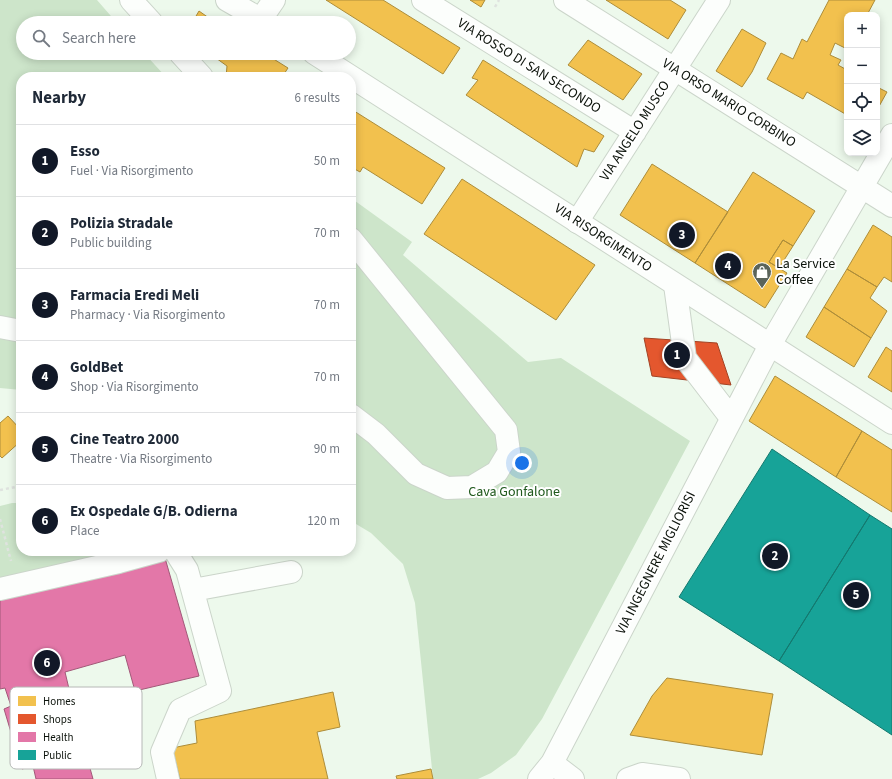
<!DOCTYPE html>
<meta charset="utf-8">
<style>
:root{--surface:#fff;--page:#f6f6f7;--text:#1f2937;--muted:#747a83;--line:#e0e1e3;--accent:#111827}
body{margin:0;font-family:"Source Sans 3",sans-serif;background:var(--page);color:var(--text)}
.controls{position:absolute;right:12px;top:12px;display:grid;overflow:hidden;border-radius:8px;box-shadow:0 2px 10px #0003}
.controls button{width:36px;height:36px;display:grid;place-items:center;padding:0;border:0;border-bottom:1px solid var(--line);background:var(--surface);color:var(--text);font:20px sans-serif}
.you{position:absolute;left:522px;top:463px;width:14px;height:14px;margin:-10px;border:3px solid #fff;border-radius:50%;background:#1a73e8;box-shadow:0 0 0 6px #1a73e833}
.badge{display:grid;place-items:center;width:26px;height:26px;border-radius:50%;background:var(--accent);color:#fff;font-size:13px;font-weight:700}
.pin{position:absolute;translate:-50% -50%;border:2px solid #fff;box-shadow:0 1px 4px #0006}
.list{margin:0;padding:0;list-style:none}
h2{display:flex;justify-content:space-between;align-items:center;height:52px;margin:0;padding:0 16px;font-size:17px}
h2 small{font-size:13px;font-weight:400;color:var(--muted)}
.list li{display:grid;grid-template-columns:26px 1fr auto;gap:12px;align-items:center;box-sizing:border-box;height:72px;padding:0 16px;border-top:1px solid var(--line)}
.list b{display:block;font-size:15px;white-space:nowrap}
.list p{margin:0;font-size:13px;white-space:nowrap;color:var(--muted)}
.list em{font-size:13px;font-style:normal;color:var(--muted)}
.icon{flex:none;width:22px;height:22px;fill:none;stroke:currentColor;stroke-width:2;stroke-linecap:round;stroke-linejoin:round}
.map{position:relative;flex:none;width:892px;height:779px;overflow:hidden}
.search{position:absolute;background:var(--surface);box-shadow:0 2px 10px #0003;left:16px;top:16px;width:340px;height:44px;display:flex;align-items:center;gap:10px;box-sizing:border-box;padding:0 14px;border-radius:22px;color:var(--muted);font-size:15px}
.panel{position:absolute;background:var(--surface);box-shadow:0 2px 10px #0003;left:16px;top:72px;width:340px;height:484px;border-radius:16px}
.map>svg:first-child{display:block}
.green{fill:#cde5ca}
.homes{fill:#f2c14e;stroke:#ad8d3a}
.shops{fill:#e4572e;stroke:#a34324}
.health{fill:#e377a8;stroke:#a25979}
.public{fill:#17a398;stroke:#14786e}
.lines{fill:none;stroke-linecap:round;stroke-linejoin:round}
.minor-casing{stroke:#cbd5ca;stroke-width:24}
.major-casing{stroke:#cbd5ca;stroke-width:24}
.path{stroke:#dfe3df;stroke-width:2.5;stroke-dasharray:3 3;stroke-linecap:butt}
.minor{stroke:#fcfefc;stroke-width:22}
.major{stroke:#fcfefc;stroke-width:22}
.labels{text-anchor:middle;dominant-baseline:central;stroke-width:4;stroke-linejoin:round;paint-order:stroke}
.street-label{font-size:14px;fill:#0c130b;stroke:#fff}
.poi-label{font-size:14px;fill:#0c130b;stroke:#fff;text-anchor:start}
.park-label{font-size:14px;fill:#1f591c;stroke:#fff}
.key{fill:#fff;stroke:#b6b8b6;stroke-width:1}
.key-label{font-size:11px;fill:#0c130b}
</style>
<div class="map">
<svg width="892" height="779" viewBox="0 0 892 779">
<rect width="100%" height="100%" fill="#edf9ec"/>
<path class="green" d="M 0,0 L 97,0 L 117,23 L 23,23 L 23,53 L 144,53 L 166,77 L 21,77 L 21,390 L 0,388 Z
M 351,198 L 412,242 L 403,255 L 528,362 L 561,358 L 690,441 L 542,719 L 516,755 L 491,773 L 478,779 L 433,779 L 415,603 L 403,564 L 371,533 L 351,521 Z
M 12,503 L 21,503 L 21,551 L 130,551 L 0,581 L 0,506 Z"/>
<path class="homes" d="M 326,0 L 383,0 L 460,48 L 443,74 Z
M 470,0 L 485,0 L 481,7 Z
M 606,0 L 670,0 L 686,10 L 668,39 Z
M 829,0 L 875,0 L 867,15 L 847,15 L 847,49 L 835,43 L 830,55 L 841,60 L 838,65 L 847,70 L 847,115 L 807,92 L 803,99 L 767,79 L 781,53 L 793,59 L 802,39 L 807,42 Z
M 199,11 L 216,23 L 192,23 Z
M 742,29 L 766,43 L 752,72 L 742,87 L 716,71 Z
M 588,40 L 642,74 L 623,100 L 568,65 Z
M 209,53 L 264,53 L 288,68 L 282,77 L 226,77 L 227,66 Z
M 483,60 L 604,136 L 594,152 L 584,149 L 577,167 L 466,95 L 478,80 L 472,78 Z
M 877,87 L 887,92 L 877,110 Z
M 351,109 L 445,168 L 422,204 L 363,167 L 360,172 L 351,167 Z
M 652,164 L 728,212 L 695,263 L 620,215 Z
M 753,172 L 815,211 L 793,246 L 783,240 L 769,262 L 787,273 L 765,308 L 695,263 Z
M 462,179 L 595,265 L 556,320 L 424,234 Z
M 873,225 L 892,237 L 892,282 L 884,277 L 877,287 L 847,269 Z
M 783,240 L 793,246 L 779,268 L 769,262 Z
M 847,269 L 877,287 L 870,298 L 887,311 L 871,338 L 824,307 Z
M 824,307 L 871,338 L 854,367 L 806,337 Z
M 886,347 L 892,351 L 892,392 L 868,377 Z
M 775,376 L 862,431 L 836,477 L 749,421 Z
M 8,416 L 21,430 L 21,441 L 2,458 L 0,456 L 0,423 Z
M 862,431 L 892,450 L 892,512 L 836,477 Z
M 667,678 L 773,694 L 762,755 L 630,735 L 652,696 Z
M 333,692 L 340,727 L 317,732 L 328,779 L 180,779 L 172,748 L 197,743 L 195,721 Z
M 431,769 L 433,779 L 397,779 L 396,776 Z"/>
<path class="shops" d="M 644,338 L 717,343 L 731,385 L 652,376 Z"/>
<path class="health" d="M 165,558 L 199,676 L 135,691 L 125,655 L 65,672 L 70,693 L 81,691 L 98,758 L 88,761 L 93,779 L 36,779 L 33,766 L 22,769 L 4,709 L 11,706 L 5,688 L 0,689 L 0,598 Z"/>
<path class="public" d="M 772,449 L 870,515 L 779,661 L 679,597 Z
M 870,515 L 892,529 L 892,735 L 779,661 Z"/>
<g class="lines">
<g class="minor-casing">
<path id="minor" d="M 131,0 L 152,23
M 423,0 L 635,132
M 565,0 L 892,206
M 261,19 L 274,0
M 180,53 L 202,77
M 577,222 L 719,0
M 351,239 L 506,430 L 509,452 L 497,472 L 472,487 L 447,488 L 416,474 L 376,434 L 351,415
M 675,285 L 685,358 L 731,418
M 0,327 L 21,331
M 0,589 L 119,562 L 159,551
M 193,590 L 291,572
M 552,763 L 573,779
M 168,779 L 162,752 L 180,710 L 220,691 L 187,570 L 175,551
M 539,779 L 552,763 L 770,345 L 892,135
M 628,779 L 642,774 L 679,779"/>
</g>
<g class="major-casing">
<path id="major" d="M 227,0 L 267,23
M 314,53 L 892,423"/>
</g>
<path class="path" d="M 495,7 L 499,0
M 0,490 L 21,486
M 0,519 L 11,561"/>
<use href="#minor" class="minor"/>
<use href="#major" class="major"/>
</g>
<defs>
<g id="shop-pin" transform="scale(1)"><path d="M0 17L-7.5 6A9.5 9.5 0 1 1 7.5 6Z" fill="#5b645a" stroke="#fff"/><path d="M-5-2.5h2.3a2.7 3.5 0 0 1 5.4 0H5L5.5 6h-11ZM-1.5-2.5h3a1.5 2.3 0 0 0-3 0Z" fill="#fff"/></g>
</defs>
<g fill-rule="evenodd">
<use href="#shop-pin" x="762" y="272"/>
</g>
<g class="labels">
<g class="street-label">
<text transform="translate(529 66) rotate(32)">VIA ROSSO DI SAN SECONDO</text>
<text transform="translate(729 103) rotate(32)">VIA ORSO MARIO CORBINO</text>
<text transform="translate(635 131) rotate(-57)">VIA ANGELO MUSCO</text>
<text transform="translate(603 238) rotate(33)">VIA RISORGIMENTO</text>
<text transform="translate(656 563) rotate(-63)">VIA INGEGNERE MIGLIORISI</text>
</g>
<g class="poi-label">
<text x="776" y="264">La Service<tspan x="776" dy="16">Coffee</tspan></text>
</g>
<g class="park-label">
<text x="514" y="492">Cava Gonfalone</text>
</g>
</g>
<rect x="10" y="687" width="132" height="82" rx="6" class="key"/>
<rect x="18" y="696" width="18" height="10" fill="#f2c14e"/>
<rect x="18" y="714" width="18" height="10" fill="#e4572e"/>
<rect x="18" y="732" width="18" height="10" fill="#e377a8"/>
<rect x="18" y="750" width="18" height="10" fill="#17a398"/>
<g class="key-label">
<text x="43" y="705">Homes</text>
<text x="43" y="723">Shops</text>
<text x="43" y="741">Health</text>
<text x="43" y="759">Public</text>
</g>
</svg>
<div class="controls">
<button>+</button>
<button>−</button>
<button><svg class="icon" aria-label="locate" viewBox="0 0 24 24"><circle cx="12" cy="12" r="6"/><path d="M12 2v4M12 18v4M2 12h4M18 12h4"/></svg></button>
<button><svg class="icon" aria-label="layers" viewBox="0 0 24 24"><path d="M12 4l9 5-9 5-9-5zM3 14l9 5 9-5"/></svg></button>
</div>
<div class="you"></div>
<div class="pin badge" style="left:677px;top:355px">1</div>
<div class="pin badge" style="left:775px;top:556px">2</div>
<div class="pin badge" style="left:682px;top:235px">3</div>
<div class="pin badge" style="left:728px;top:266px">4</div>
<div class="pin badge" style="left:856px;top:595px">5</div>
<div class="pin badge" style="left:47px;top:663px">6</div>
<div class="search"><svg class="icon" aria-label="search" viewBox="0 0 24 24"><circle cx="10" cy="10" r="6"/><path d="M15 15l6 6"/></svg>Search here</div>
<section class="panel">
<h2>Nearby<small>6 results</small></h2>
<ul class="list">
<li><span class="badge">1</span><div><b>Esso</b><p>Fuel · Via Risorgimento</p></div><em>50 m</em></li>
<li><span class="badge">2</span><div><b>Polizia Stradale</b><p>Public building</p></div><em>70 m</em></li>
<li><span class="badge">3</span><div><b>Farmacia Eredi Meli</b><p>Pharmacy · Via Risorgimento</p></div><em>70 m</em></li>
<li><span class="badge">4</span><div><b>GoldBet</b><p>Shop · Via Risorgimento</p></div><em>70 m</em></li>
<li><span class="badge">5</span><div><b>Cine Teatro 2000</b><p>Theatre · Via Risorgimento</p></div><em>90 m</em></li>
<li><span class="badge">6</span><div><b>Ex Ospedale G/B. Odierna</b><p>Place</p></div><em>120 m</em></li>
</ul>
</section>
</div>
